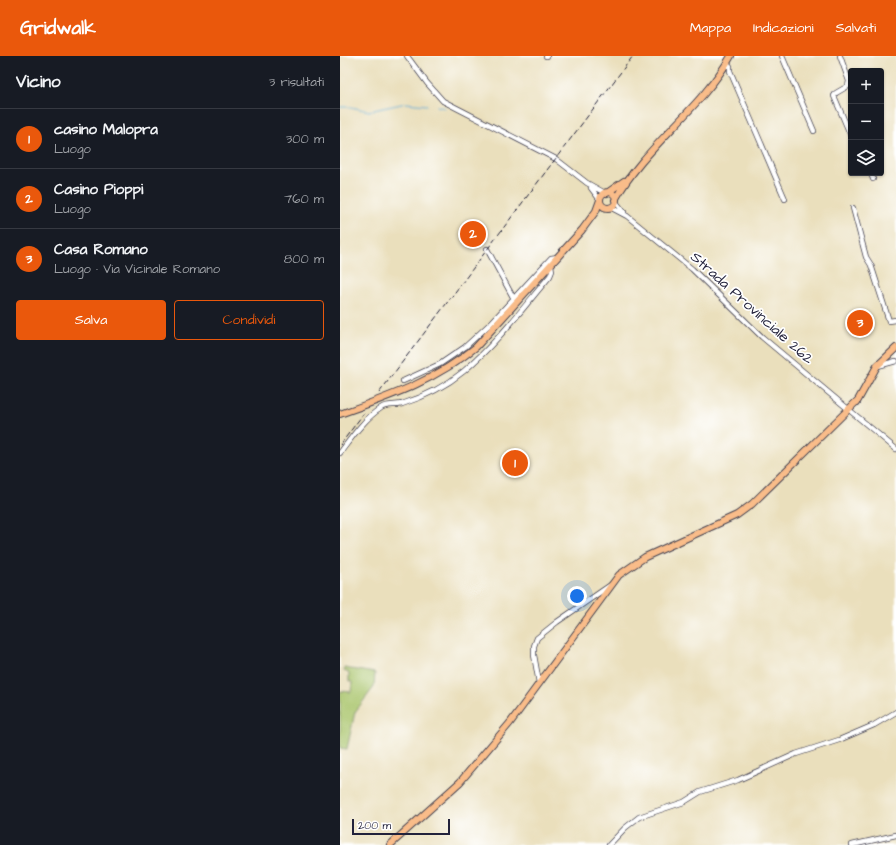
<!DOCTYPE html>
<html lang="it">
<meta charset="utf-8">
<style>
:root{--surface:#171b24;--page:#20242c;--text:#f1f3f6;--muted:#9ea1a6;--line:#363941;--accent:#ea580c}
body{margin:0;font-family:"Architects Daughter",sans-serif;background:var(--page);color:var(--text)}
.controls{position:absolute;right:12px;top:12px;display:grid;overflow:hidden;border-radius:4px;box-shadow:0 1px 3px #0004}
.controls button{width:36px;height:36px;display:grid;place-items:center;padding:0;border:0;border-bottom:1px solid var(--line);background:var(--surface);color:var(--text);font:20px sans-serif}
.scale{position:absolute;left:12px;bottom:10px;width:98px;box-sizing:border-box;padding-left:4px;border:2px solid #22223b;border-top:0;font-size:11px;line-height:14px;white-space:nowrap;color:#22223b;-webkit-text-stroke:3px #fff;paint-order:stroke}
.you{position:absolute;left:237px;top:540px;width:14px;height:14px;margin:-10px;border:3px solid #fff;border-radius:50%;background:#1a73e8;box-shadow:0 0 0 6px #1a73e833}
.badge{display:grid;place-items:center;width:26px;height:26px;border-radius:50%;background:var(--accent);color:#fff;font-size:13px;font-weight:700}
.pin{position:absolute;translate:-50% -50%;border:2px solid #fff;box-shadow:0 1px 4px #0006}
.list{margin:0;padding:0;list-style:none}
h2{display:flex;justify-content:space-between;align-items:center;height:52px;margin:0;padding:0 16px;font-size:17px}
h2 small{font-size:13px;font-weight:400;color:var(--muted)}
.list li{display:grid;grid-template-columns:26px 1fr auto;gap:12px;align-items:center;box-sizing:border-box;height:60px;padding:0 16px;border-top:1px solid var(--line)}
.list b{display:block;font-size:15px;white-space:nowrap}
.list p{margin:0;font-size:13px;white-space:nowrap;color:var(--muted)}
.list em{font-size:13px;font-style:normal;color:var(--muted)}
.actions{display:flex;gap:8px;padding:12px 16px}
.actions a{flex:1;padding:9px 0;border:1px solid var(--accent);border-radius:4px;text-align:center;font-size:14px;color:var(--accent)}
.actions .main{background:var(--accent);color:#fff}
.icon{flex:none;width:22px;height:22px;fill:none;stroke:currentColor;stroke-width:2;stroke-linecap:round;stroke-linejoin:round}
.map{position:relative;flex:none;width:556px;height:789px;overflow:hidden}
header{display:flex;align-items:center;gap:24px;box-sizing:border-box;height:56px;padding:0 20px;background:var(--accent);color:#fff}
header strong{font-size:19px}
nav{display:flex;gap:22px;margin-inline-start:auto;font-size:14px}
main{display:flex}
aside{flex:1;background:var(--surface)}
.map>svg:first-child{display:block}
.green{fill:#a9c46a;stroke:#667352}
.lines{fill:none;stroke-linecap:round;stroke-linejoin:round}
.stream{stroke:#5facd8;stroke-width:1}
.minor-casing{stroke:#403e4e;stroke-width:6}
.major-casing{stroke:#403e4e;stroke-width:8}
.minor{stroke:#fff;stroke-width:4.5}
.major{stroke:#f9bc89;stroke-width:6}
.rail{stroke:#22223b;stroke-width:1;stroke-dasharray:6 3;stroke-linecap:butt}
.labels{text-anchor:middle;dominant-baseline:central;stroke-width:3.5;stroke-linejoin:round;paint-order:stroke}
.street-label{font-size:15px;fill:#22223b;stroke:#fff}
</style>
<header>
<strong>Gridwalk</strong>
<nav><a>Mappa</a><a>Indicazioni</a><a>Salvati</a></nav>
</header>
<main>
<aside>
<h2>Vicino<small>3 risultati</small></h2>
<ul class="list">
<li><span class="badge">1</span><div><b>casino Malopra</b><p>Luogo</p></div><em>300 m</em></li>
<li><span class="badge">2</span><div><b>Casino Pioppi</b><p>Luogo</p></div><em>760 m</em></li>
<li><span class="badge">3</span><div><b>Casa Romano</b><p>Luogo · Via Vicinale Romano</p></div><em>800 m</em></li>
</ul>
<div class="actions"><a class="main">Salva</a><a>Condividi</a></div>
</aside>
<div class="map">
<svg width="556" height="789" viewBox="0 0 556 789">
<rect width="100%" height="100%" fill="#fff"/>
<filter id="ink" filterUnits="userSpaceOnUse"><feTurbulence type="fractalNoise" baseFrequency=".025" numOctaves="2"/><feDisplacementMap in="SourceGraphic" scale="8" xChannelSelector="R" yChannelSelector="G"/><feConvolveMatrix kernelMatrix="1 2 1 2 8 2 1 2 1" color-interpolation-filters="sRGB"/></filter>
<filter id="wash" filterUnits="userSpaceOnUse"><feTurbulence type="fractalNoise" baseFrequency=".012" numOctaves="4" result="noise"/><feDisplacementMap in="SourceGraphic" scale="16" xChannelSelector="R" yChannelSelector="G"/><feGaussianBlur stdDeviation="0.9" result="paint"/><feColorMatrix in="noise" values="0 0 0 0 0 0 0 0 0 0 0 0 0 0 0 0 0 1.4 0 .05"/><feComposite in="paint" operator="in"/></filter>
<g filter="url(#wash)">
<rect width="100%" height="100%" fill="#eadfbc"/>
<path class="green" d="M 4,612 L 35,617 L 34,631 L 15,656 L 7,693 L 0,692 L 0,635 L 11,636 L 12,626 L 9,625 L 9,617 L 4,615 Z"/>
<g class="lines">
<path class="stream" d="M 97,50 L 105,52
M 0,51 L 11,51 L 29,55 L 66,47 L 87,49"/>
</g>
</g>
<g filter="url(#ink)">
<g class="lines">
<g class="minor-casing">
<path id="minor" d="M 67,0 L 87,27 L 103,45 L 216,103 L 247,127 L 265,137
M 206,0 L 207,0
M 442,0 L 474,75
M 500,0 L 509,25 L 508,30 L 496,37 L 494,40 L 511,80
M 387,7 L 390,10 L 390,15 L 445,143
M 531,117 L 533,123
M 251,132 L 260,144
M 275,145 L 284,156
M 270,151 L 287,160 L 352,213 L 422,281 L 556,393
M 513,152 L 526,201 L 531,209 L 549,265 L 556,264
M 147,193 L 174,243
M 538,310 L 556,305
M 63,325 L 100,308 L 125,291 L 151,267 L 211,202 L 218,201
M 0,397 C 12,381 24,363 41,352 C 46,348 55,350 62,348 C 84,341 106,330 124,315 C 156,288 183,252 210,220 L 212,215 L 211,209
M 199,627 L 194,599 L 194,590 L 197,582 L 217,566 L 272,528
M 269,789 L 285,772 L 299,761 L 344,746 L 360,736 L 398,724 L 456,698 L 499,684 L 534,669 L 556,656
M 512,789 L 556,779"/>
</g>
<g class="major-casing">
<path id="major" d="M260 144a8 8 0 1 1 16 0a8 8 0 1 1-16 0Z
M 267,137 L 284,125
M 275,144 C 304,91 361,53 391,0
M 517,346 L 537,310 L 556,292
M 0,358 C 50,340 95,325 136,291 L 242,174 L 256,155 L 260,144
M 50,789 L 120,726 L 170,667 L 279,519 L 305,501 L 397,459 L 412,448 L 518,344"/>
</g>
<use href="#minor" class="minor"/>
<use href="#major" class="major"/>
<path class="rail" d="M 39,337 L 293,0
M 0,389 L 24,357"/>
</g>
</g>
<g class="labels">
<g class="street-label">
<text transform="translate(412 252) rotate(42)">Strada Provinciale 262</text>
</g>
</g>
</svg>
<div class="controls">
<button>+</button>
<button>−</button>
<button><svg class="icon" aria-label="layers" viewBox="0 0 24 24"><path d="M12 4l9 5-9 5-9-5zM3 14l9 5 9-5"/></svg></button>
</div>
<div class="scale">200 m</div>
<div class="you"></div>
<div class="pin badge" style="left:175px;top:407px">1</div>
<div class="pin badge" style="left:133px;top:178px">2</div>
<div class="pin badge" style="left:520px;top:267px">3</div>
</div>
</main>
